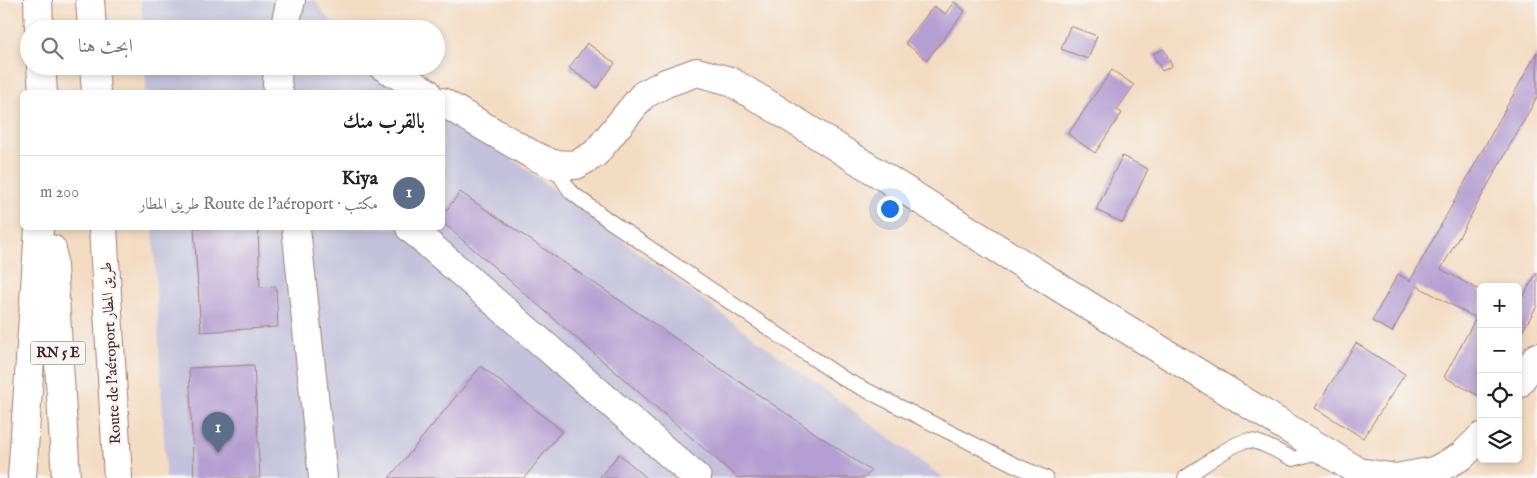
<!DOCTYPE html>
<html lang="ar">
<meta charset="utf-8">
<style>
:root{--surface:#fff;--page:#f2f2f2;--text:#222;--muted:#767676;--line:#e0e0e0;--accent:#b5179e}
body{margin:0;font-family:"IM FELL English",Amiri,serif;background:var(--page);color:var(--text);direction:rtl}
.controls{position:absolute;right:15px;bottom:15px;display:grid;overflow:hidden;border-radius:8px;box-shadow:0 2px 8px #0003}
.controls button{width:45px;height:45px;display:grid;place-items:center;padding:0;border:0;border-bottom:1px solid var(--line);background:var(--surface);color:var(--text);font:25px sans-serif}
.you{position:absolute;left:889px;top:208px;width:18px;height:18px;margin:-12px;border:4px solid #fff;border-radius:50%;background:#1a73e8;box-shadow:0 0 0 8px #1a73e833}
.badge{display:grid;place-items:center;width:32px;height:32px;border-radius:50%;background:var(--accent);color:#fff;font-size:16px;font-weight:700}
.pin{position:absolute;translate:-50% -41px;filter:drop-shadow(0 1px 2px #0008)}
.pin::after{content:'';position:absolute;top:26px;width:18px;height:15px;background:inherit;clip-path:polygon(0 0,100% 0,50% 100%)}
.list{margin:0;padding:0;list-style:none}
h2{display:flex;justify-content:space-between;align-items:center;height:65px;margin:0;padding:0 20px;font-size:21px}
h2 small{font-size:16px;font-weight:400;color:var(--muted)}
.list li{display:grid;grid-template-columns:32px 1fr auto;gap:15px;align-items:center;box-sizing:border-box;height:75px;padding:0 20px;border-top:1px solid var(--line)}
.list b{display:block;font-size:19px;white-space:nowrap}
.list p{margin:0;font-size:16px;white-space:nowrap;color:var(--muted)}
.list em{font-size:16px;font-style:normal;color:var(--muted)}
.icon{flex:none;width:28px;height:28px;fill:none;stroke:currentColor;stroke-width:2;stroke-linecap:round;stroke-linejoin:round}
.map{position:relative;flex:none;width:1537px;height:478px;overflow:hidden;direction:ltr}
.search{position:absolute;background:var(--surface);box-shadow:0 2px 8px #0003;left:20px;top:20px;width:425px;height:55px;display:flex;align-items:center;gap:12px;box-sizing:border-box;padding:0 18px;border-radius:28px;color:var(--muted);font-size:19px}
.panel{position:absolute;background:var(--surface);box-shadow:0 2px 8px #0003;left:20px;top:90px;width:425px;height:140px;border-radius:8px;direction:rtl}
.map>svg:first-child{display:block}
.industrial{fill:#c3c1db}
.building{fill:#b59fd2}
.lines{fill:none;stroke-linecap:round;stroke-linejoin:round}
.lane-casing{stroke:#9f7e76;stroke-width:16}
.street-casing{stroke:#9f7e76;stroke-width:30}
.highway-casing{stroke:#9f7e76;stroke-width:30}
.lane{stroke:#fff;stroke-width:14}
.street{stroke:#fff;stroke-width:28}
.highway{stroke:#fff;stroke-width:28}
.labels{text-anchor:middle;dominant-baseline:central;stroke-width:4.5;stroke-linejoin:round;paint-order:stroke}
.shield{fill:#f6f6f2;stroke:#7e6067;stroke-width:1}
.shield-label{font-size:14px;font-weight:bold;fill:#4a1f2b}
.street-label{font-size:15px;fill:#4a1f2b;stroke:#f6f6f2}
</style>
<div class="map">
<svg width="1537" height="478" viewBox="0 0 1537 478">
<rect width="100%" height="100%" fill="#f6f6f2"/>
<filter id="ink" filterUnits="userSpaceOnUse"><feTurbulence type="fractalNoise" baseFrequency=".02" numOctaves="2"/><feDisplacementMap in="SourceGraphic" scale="10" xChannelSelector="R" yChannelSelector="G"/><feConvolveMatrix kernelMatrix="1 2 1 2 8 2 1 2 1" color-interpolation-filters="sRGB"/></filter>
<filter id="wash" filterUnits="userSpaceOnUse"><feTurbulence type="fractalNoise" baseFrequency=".0096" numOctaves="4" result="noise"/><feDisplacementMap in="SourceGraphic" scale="20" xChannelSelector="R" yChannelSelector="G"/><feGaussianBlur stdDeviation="1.12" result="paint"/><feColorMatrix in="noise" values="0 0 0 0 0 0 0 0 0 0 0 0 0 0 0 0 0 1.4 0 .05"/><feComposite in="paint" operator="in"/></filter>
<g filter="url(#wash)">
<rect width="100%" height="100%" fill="#f4dcc2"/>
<path class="industrial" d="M 141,0 L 314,0 L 327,17 L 342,29 L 143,29 Z
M 145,66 L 391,66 L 425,92 L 146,92 Z
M 443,106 L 505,154 L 944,478 L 166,478 L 153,228 L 442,228 Z"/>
<g id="blocks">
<path class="building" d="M 954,2 L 965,11 L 927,60 L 905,43 L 934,6 L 945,14 Z
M 1070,26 L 1097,36 L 1088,59 L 1061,49 Z
M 587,43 L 615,63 L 597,88 L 569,68 Z
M 1164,49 L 1172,66 L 1162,71 L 1153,54 Z
M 1537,52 L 1537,97 L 1441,269 L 1481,291 L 1481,397 L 1444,377 L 1476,318 L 1417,286 L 1392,332 L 1372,321 L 1398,274 L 1410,281 Z
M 1112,70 L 1134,85 L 1117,110 L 1122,113 L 1095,153 L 1068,134 Z
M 1122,156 L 1148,169 L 1123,223 L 1096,210 Z
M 460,192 L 871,471 L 865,478 L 738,478 L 442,222 L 442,216 Z
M 194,228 L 258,228 L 260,287 L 276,286 L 278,327 L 201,332 Z
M 1537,272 L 1537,306 L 1518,339 L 1518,306 Z
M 1356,343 L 1405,374 L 1363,438 L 1315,408 Z
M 254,365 L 260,478 L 194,478 L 189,368 Z
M 481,366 L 562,431 L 524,478 L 389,478 Z
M 619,454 L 647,478 L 599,478 Z"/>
</g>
</g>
<g filter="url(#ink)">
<use href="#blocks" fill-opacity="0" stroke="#9f7e76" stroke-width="1"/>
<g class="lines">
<g class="lane-casing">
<path id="lane" d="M 552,164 L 571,192 L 608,220 L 844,379 L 1017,466 L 1046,478
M 1185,478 C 1199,469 1230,444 1246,441 C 1258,439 1282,454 1293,459 L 1324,450"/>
</g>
<g class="street-casing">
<path id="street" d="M 284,29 L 291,0
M 278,66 L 277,83 L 279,92
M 382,66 L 427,92
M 442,102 L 531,154 L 552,164 L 576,165 L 595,154 L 643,95 L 666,83 L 697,72 L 730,81 L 773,107 L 1086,304 L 1359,472 L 1396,478 L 1434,471 L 1462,456 L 1481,437
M 296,228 L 323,478
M 410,228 L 697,478
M 1518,384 L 1537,357"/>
</g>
<g class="highway-casing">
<path id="highway" d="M 38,0 L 39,29
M 90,0 L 92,29
M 41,66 L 43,92
M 94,66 L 96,92
M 103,228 L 118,478
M 52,249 L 66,478
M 22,478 L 39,228"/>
</g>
<use href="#lane" class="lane"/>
<use href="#street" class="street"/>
<use href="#highway" class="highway"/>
</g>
</g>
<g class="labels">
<rect class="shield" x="30.5" y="341.5" width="55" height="23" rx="4"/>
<g class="shield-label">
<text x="58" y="353">RN 5 E</text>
</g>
<g class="street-label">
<text transform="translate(111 353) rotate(-93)">Route de l'aéroport طريق المطار</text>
</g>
</g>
</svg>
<div class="controls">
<button>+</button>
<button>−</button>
<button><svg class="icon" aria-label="locate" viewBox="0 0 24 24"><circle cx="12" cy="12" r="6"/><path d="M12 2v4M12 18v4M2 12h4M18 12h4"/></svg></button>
<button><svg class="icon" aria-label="layers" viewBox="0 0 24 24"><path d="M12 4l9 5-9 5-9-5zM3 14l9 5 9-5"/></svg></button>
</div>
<div class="you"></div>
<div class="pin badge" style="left:218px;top:453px;background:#5c6f8a">1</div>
<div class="search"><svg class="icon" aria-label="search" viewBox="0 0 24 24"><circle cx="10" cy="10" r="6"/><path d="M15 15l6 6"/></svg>ابحث هنا</div>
<section class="panel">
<h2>بالقرب منك<small></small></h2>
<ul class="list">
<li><span class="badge" style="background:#5c6f8a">1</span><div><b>Kiya</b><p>مكتب · Route de l'aéroport طريق المطار</p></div><em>200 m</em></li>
</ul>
</section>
</div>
